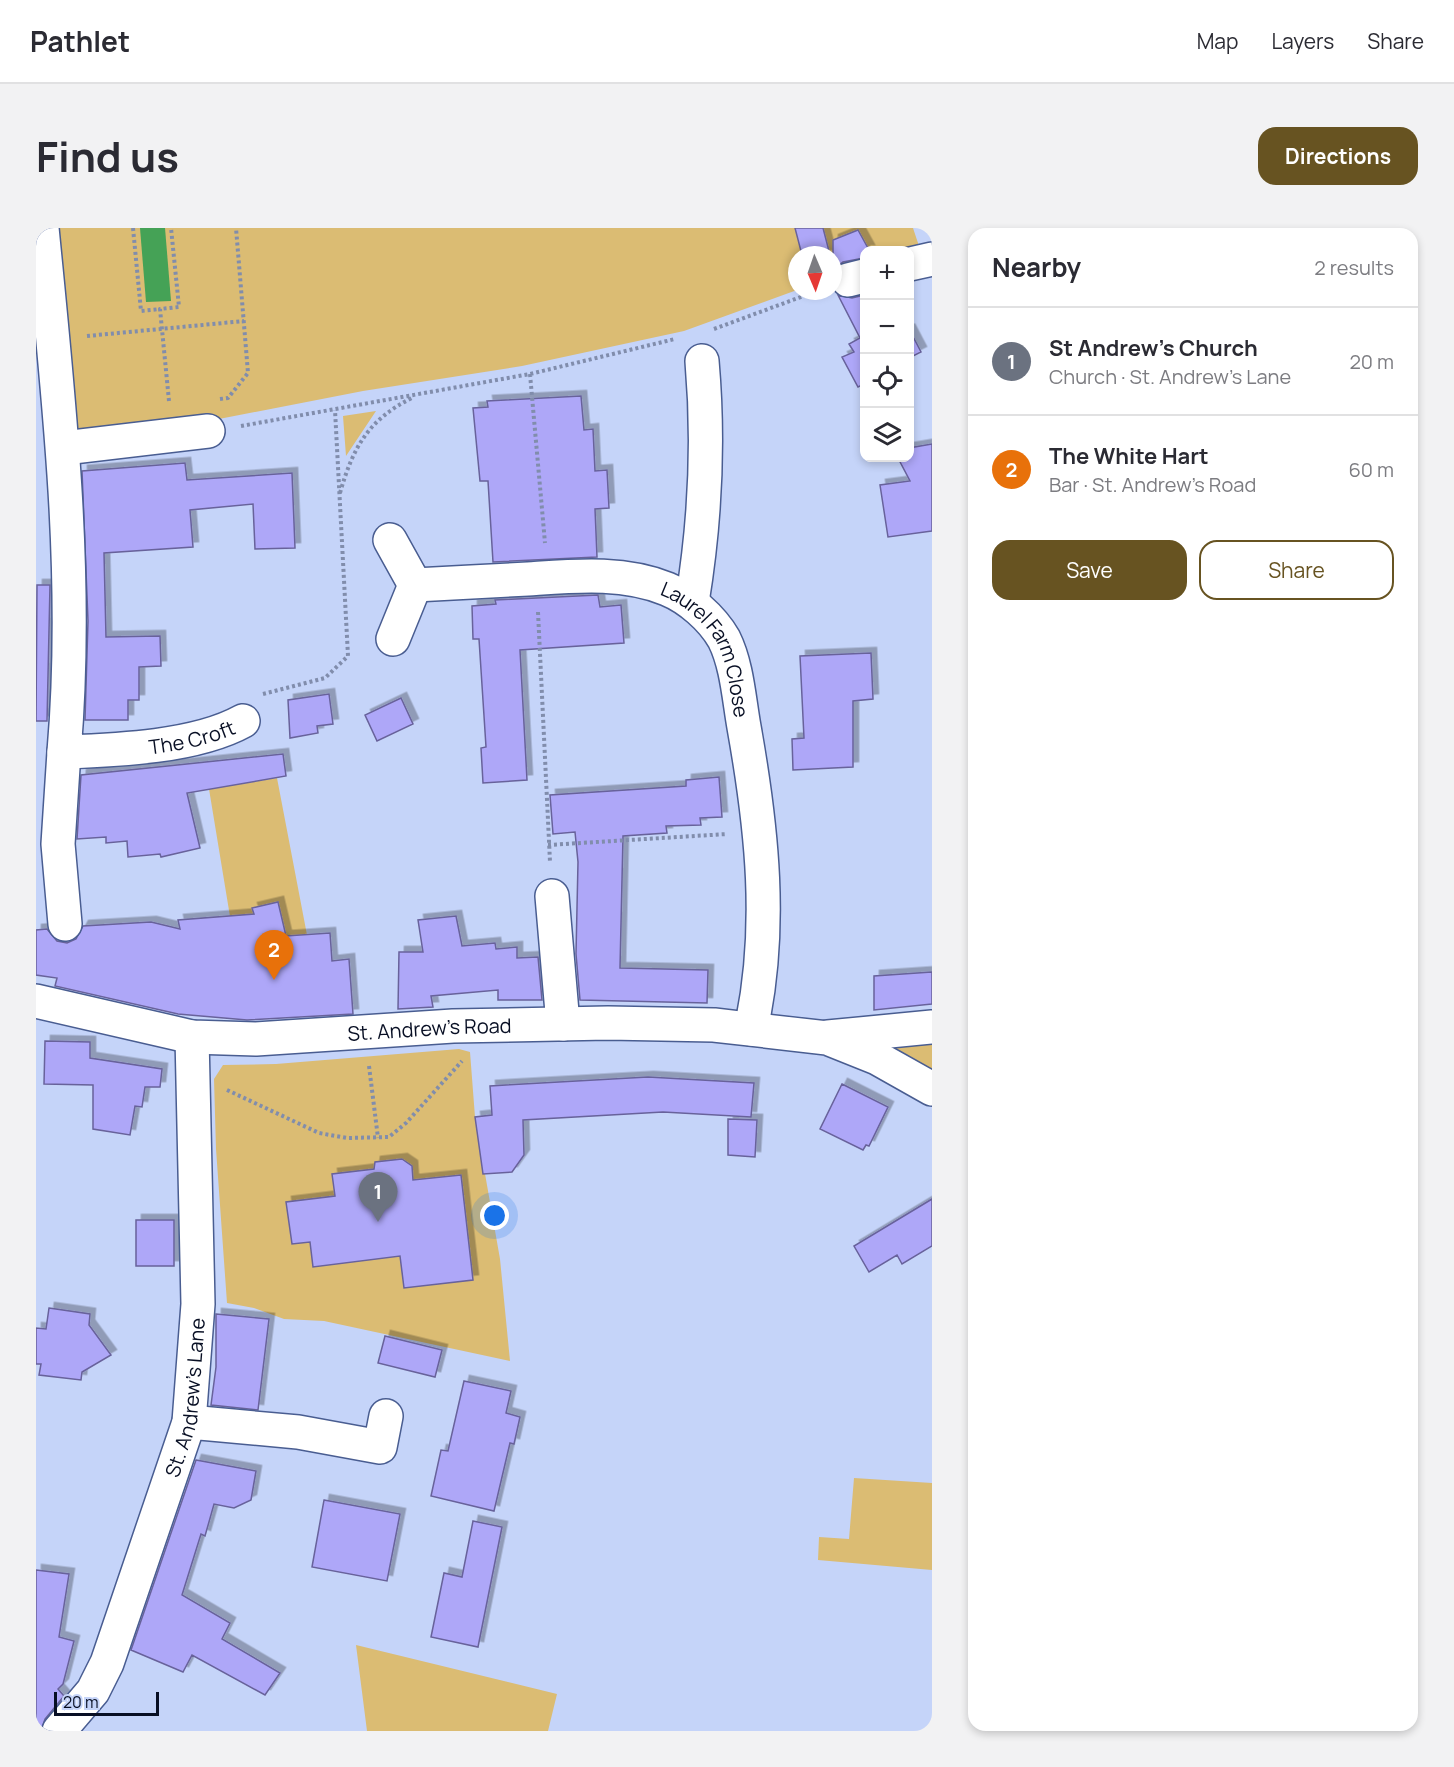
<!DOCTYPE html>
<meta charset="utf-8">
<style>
:root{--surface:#fff;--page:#f2f2f3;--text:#2b2b33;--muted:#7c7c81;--line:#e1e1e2;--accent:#675321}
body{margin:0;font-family:Manrope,sans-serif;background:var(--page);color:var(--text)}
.controls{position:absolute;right:18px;top:18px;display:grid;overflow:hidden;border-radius:12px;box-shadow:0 3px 9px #0003}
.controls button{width:54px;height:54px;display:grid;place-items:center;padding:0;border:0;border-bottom:2px solid var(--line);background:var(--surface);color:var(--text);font:30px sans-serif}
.compass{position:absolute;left:752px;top:18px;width:54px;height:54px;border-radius:50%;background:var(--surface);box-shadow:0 3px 9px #0003;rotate:178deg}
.scale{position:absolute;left:18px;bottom:15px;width:105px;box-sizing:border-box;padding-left:6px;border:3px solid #080f24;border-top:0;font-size:16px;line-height:21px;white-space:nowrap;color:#080f24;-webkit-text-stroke:4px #c5d4f9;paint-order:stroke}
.you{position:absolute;left:459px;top:988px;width:21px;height:21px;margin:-15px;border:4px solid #fff;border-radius:50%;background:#1a73e8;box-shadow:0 0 0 9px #1a73e833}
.badge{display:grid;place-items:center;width:39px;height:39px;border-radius:50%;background:var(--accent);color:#fff;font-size:20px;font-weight:700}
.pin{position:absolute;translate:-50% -50px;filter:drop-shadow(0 2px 3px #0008)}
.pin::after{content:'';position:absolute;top:32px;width:21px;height:18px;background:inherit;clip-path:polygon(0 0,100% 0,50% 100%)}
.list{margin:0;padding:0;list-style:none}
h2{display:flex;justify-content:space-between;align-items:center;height:78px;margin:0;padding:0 24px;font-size:26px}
h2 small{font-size:20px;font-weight:400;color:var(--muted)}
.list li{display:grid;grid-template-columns:39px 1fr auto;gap:18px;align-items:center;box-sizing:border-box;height:108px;padding:0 24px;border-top:2px solid var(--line)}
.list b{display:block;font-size:22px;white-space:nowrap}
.list p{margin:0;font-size:20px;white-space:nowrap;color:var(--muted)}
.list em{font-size:20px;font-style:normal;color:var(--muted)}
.actions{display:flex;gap:12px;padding:18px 24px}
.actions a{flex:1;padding:14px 0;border:2px solid var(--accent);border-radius:18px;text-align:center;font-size:21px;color:var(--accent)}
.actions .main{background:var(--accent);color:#fff}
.icon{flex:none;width:33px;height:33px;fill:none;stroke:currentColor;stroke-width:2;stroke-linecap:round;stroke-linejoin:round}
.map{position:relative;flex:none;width:896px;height:1503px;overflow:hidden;border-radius:18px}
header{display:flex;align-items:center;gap:36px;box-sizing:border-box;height:84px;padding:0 30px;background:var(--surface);border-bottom:2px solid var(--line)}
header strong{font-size:28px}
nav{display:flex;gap:33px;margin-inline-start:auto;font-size:21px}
.intro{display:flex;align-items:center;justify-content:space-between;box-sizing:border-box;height:144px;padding:0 36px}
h1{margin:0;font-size:42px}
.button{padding:15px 27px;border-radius:18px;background:var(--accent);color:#fff;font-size:21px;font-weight:700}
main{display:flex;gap:36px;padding:0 36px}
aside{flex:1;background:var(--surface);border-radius:18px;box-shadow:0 3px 9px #0003}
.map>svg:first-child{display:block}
.green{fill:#dbbc73}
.water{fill:#45a256}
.building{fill:#aea7f8;stroke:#68629b;stroke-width:1.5;filter:url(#shadow)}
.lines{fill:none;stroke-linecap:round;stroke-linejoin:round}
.minor-casing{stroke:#495d91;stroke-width:36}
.path{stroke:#818dac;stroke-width:4;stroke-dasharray:3 3;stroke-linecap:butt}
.minor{stroke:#fff;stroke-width:33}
.labels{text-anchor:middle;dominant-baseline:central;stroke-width:4.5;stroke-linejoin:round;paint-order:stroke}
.street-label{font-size:20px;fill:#080f24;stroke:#c5d4f9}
</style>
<header>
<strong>Pathlet</strong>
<nav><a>Map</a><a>Layers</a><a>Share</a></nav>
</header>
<div class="intro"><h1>Find us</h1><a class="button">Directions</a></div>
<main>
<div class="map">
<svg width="896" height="1503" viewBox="0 0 896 1503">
<defs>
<filter id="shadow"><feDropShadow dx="5.5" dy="-5.5" stdDeviation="0" flood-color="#0004"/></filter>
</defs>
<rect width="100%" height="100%" fill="#c5d4f9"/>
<path class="green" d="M 16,0 L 877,0 L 883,18 L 872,22 L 828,22 L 828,38 L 797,49 L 797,27 L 761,27 L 761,62 L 648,103 L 486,138 L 327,163 L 147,198 L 41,204 Z
M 340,183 L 310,228 L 307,188 Z
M 241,550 L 271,707 L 250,708 L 201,731 L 173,561 Z
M 896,809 L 896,847 L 842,814 Z
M 423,821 L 434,824 L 439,889 L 464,1031 L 474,1133 L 288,1093 L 248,1091 L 218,1080 L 191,1075 L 180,921 L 178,851 L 187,837 L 240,836 Z
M 818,1250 L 896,1255 L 896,1342 L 782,1332 L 783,1309 L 813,1311 Z
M 320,1417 L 521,1466 L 512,1503 L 331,1503 Z"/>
<path class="water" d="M 104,0 L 129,0 L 135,73 L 110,74 Z"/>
<path class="building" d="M 759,0 L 787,0 L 794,27 L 766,27 Z
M 822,2 L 833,22 L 828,22 L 828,30 L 807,34 L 797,42 L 797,12 Z
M 802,67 L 816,70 L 828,67 L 828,161 L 826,157 L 822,159 L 806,129 L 818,124 L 813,116 L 824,110 Z
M 873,101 L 885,124 L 873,130 Z
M 545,168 L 548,202 L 557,201 L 559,243 L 571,242 L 573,280 L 559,281 L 561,329 L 457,334 L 452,253 L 444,253 L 437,180 L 452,179 L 451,173 Z
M 896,216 L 896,303 L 852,309 L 844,257 L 874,253 L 862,230 L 873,230 L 873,220 Z
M 149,235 L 151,252 L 256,245 L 259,320 L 219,321 L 217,276 L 154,282 L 157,319 L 68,325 L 70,409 L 124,408 L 125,438 L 103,439 L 103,472 L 92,472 L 92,492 L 49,492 L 52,393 L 46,243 Z
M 1,357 L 14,357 L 11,493 L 0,493 Z
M 562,367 L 564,379 L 585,377 L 588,415 L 484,422 L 491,552 L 447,555 L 445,520 L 450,519 L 448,488 L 443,411 L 437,411 L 436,378 L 460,376 L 459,372 Z
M 835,425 L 837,471 L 817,473 L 817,539 L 757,542 L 756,511 L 768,510 L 764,428 Z
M 293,466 L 297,496 L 281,498 L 282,505 L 254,510 L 252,472 Z
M 365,470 L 377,496 L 341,513 L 329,487 Z
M 247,526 L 250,548 L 151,565 L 164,620 L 125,629 L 124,626 L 92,629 L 91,613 L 70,615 L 70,609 L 41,611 L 45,547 Z
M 683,549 L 686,589 L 664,590 L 665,597 L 630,598 L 631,605 L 587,608 L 584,740 L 672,742 L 671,775 L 544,772 L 540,726 L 542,634 L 539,604 L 517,606 L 514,567 L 650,558 L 650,552 Z
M 242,674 L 250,708 L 294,705 L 296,733 L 313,731 L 317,786 L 211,792 L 142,786 L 19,758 L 21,750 L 0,747 L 0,702 L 11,701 L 21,713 L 31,715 L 40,711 L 47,698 L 115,694 L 144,701 L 142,692 L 218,686 L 216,680 Z
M 420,688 L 426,718 L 459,715 L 460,721 L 481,719 L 481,730 L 502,729 L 506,772 L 462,772 L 462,762 L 395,768 L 397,779 L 362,781 L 363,724 L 387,724 L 382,692 Z
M 896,744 L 896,776 L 838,782 L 838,748 Z
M 9,813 L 54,814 L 54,830 L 126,841 L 124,859 L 109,859 L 106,879 L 99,878 L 94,907 L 57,901 L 57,857 L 8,856 Z
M 612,849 L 718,855 L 715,889 L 627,884 L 487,892 L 488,927 L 476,944 L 447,946 L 439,889 L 456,887 L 454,858 Z
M 806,856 L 852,879 L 833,918 L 830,917 L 827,922 L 784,901 Z
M 692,891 L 721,892 L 719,929 L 692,927 Z
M 366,931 L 376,938 L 377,952 L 425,947 L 437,1052 L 368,1060 L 364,1028 L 277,1039 L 274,1014 L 256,1016 L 250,974 L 299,968 L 296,946 L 338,941 L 339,934 Z
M 896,971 L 896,1018 L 866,1036 L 861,1027 L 833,1044 L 818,1018 Z
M 100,992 L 138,992 L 138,1038 L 100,1038 Z
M 13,1080 L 54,1086 L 53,1097 L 75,1127 L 46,1144 L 45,1152 L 3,1147 L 5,1136 L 0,1136 L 0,1100 L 10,1101 Z
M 180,1086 L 233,1091 L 222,1182 L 175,1177 L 180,1139 Z
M 349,1108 L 406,1122 L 399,1149 L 342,1135 Z
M 428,1153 L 475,1163 L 470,1185 L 484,1189 L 478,1216 L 474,1215 L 458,1283 L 395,1268 L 405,1222 L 412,1223 Z
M 160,1232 L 220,1243 L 215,1272 L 198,1280 L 178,1276 L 169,1308 L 165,1306 L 146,1367 L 194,1395 L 186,1411 L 244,1445 L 229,1467 L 156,1427 L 147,1444 L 95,1422 Z
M 288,1272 L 364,1286 L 351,1353 L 276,1339 Z
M 437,1293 L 466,1299 L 442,1419 L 395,1409 L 408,1345 L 426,1349 Z
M 0,1342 L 33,1346 L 23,1409 L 38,1413 L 27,1456 L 22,1461 L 28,1468 L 9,1491 L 5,1503 L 0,1503 Z"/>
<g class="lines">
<g class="minor-casing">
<g id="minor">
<path id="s1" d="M 6,0 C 23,174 43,350 28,524 C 82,522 160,519 207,493"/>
<path d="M 874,36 L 896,31"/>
<path d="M 812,52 L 828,48"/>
<path d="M 28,220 L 172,203"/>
<path d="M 354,312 L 379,357"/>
<path id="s2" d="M 379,357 C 417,355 454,353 492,351 C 538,348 587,343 631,361 C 653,370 676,390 688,411 C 701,437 703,471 708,499 C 726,600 737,700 715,801"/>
<path d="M 656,374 C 669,295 673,213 666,133"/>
<path d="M 357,411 L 379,357"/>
<path d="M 28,524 L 22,616 L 29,696"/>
<path d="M 516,668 L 527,796"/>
<path id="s3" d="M 0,773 L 156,809 L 220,811 L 417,798 L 572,795 L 678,797 L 791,810 L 841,830 L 896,861"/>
<path d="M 792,809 L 896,799"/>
<path d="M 153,1194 L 262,1204 L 344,1219 L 350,1188"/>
<path id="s4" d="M 23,1503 L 57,1463 L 71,1435 L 153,1194 L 162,1076 L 156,809"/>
</g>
</g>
<path class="path" d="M 97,0 L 105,83 L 124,81
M 678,101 L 781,63
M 51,108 L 208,93
M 494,146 L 509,315
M 184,171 L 192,170 L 212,145 L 200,0
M 133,173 L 124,81 L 143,79 L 135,0
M 205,198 L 494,146 L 639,111
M 304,265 C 317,219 333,191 376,170
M 502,384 L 514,634
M 227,466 L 289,450 L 312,428 L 299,182
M 512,617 L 691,606
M 333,838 L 342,910
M 191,862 L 283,905 L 311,910 L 353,909 L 370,895 L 426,833"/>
<use href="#minor" class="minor"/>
</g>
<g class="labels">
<g class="street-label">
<text stroke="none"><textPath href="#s2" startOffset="330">Laurel Farm Close</textPath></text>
<text stroke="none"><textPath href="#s1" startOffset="654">The Croft</textPath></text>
<text stroke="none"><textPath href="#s3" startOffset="398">St. Andrew's Road</textPath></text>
<text stroke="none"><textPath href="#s4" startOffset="362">St. Andrew's Lane</textPath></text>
</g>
</g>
</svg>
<div class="controls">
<button>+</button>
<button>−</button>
<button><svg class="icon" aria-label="locate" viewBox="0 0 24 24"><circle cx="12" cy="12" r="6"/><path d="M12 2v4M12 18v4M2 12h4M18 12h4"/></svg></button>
<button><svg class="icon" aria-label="layers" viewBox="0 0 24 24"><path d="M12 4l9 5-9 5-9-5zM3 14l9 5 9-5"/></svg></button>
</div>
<svg class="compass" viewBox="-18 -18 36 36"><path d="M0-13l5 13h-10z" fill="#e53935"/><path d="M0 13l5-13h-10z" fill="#7c7c81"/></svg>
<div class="scale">20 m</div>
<div class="you"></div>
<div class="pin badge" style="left:342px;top:994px;background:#6b7280">1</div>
<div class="pin badge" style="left:238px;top:752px;background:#e8710a">2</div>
</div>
<aside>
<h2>Nearby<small>2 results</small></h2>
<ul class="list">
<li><span class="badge" style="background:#6b7280">1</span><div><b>St Andrew's Church</b><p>Church · St. Andrew's Lane</p></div><em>20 m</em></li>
<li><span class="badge" style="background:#e8710a">2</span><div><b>The White Hart</b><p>Bar · St. Andrew's Road</p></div><em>60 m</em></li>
</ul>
<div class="actions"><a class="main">Save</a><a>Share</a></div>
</aside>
</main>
